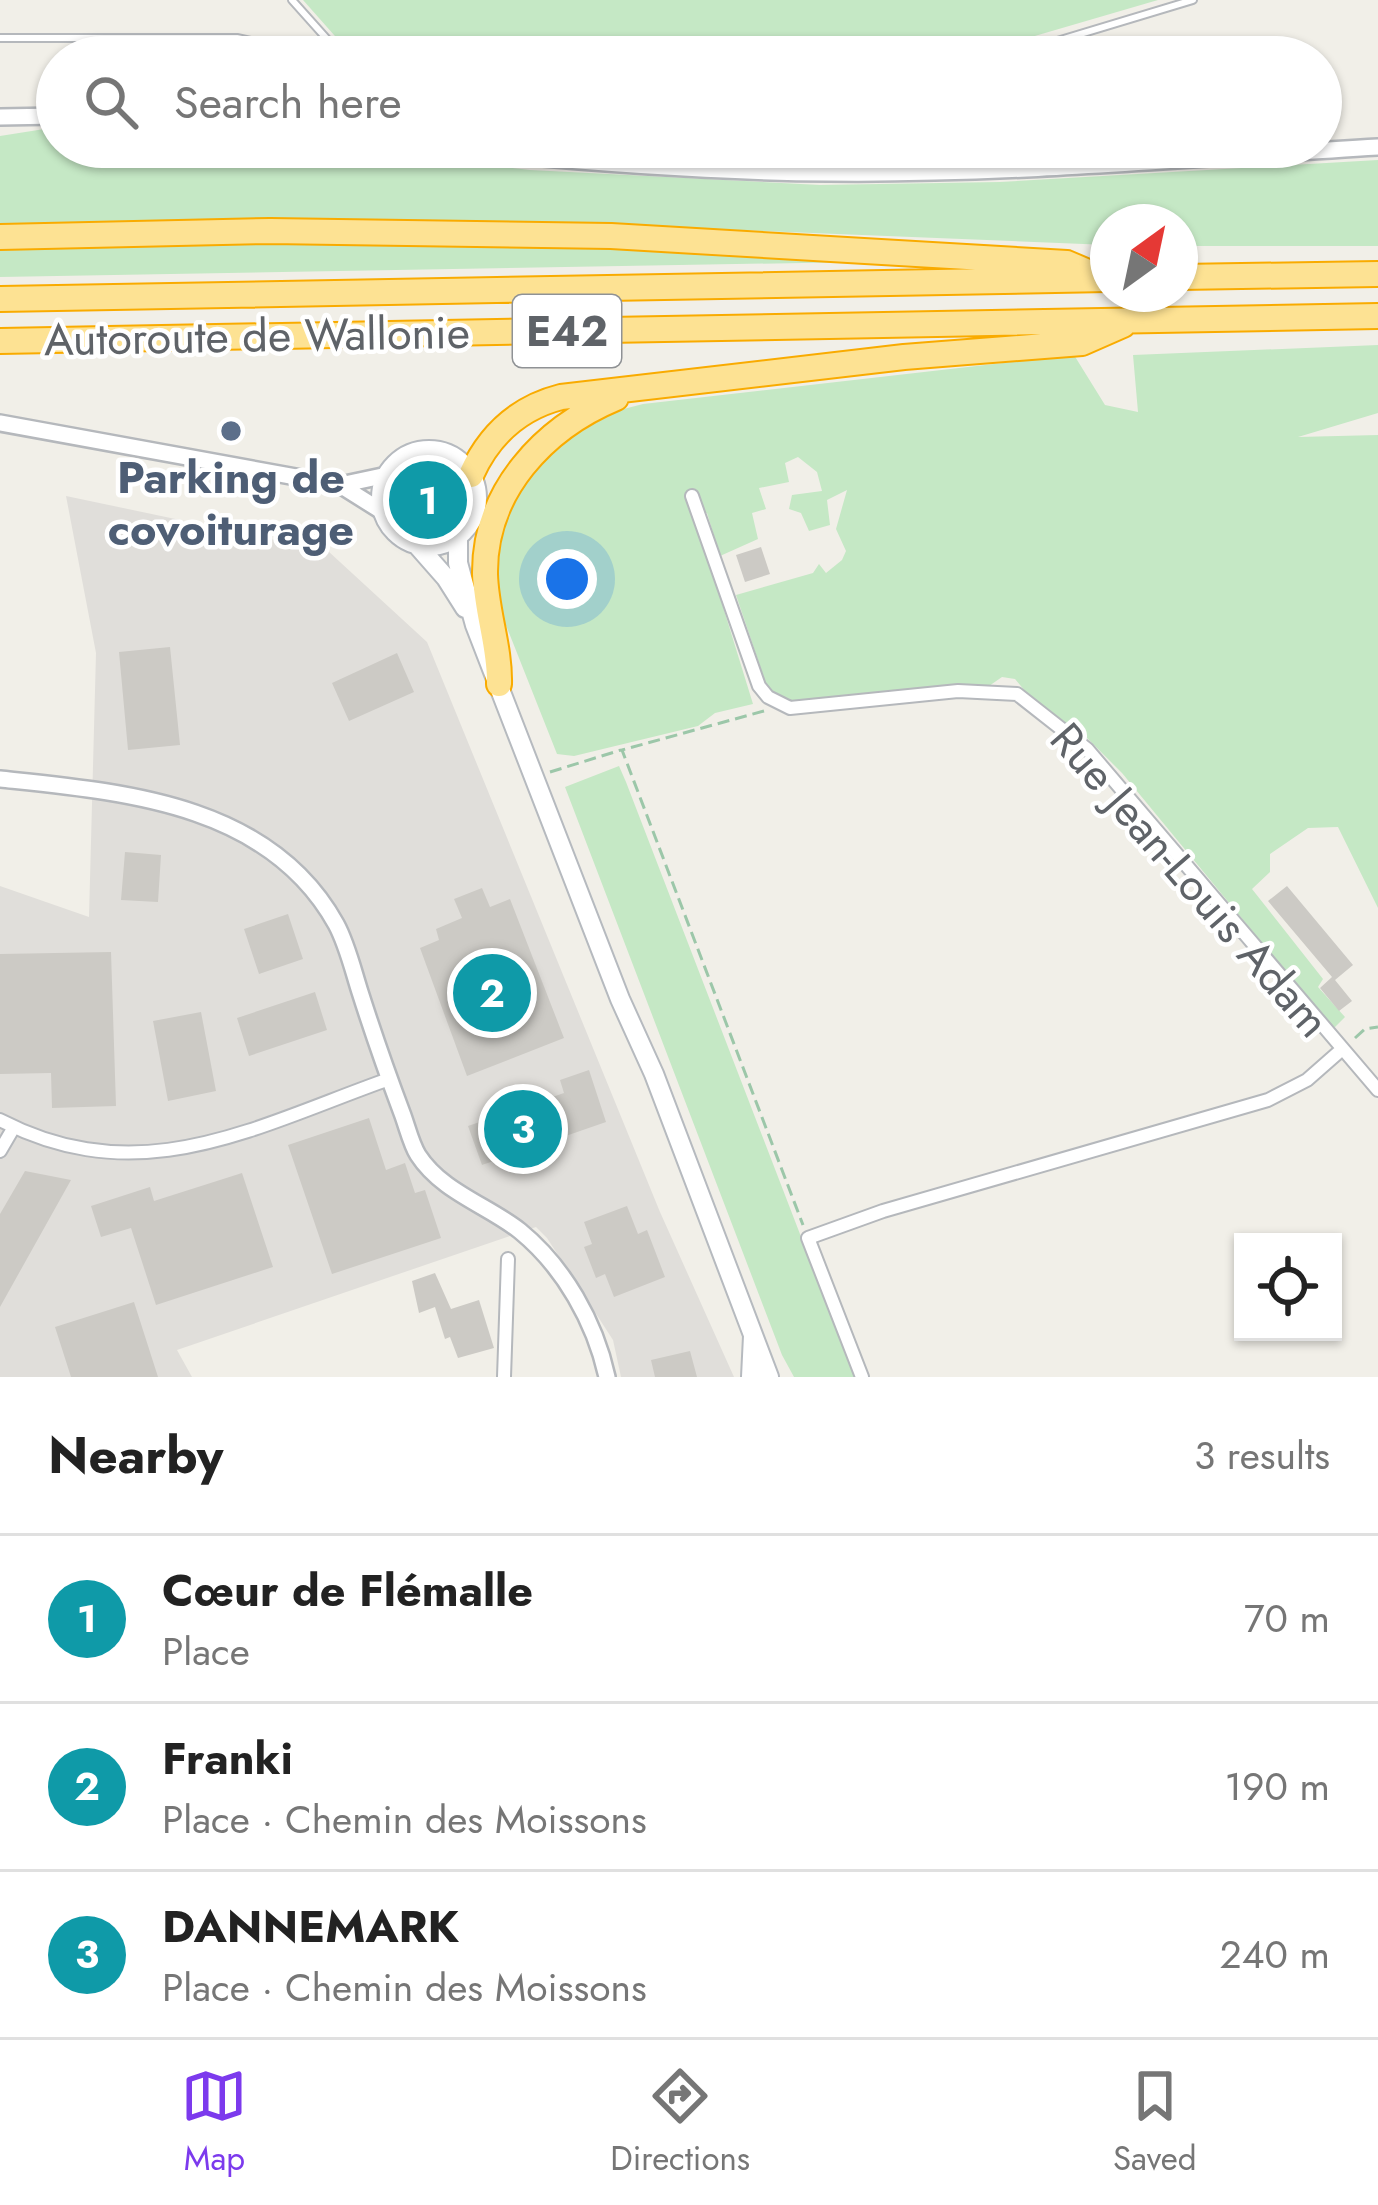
<!DOCTYPE html>
<meta charset="utf-8">
<style>
:root{--surface:#fff;--page:#f6f6f6;--text:#222;--muted:#767676;--line:#e0e0e0;--accent:#7c3aed}
body{margin:0;font-family:Jost,sans-serif;background:var(--page);color:var(--text)}
.controls{position:absolute;right:36px;bottom:36px;display:grid;overflow:hidden;border-radius:0px;box-shadow:0 3px 9px #0004}
.controls button{width:108px;height:108px;display:grid;place-items:center;padding:0;border:0;border-bottom:3px solid var(--line);background:var(--surface);color:var(--text);font:60px sans-serif}
.compass{position:absolute;left:1090px;top:204px;width:108px;height:108px;border-radius:50%;background:var(--surface);box-shadow:0 3px 9px #0004;rotate:33deg}
.you{position:absolute;left:567px;top:579px;width:42px;height:42px;margin:-30px;border:9px solid #fff;border-radius:50%;background:#1a73e8;box-shadow:0 0 0 18px #1a73e833}
.badge{display:grid;place-items:center;width:78px;height:78px;border-radius:50%;background:var(--accent);color:#fff;font-size:39px;font-weight:700}
.pin{position:absolute;translate:-50% -50%;border:6px solid #fff;box-shadow:0 3px 12px #0006}
.list{margin:0;padding:0;list-style:none}
h2{display:flex;justify-content:space-between;align-items:center;height:156px;margin:0;padding:0 48px;font-size:51px}
h2 small{font-size:39px;font-weight:400;color:var(--muted)}
.list li{display:grid;grid-template-columns:78px 1fr auto;gap:36px;align-items:center;box-sizing:border-box;height:168px;padding:0 48px;border-top:3px solid var(--line)}
.list b{display:block;font-size:45px;white-space:nowrap}
.list p{margin:0;font-size:39px;white-space:nowrap;color:var(--muted)}
.list em{font-size:39px;font-style:normal;color:var(--muted)}
.icon{flex:none;width:66px;height:66px;fill:none;stroke:currentColor;stroke-width:2;stroke-linecap:round;stroke-linejoin:round}
.map{position:relative;flex:none;width:1378px;height:1377px;overflow:hidden}
.search{position:absolute;background:var(--surface);box-shadow:0 3px 9px #0004;left:36px;right:36px;top:36px;height:132px;display:flex;align-items:center;gap:30px;box-sizing:border-box;padding:0 42px;border-radius:66px;color:var(--muted);font-size:45px}
.sheet{height:660px;background:var(--surface)}
nav{display:flex;justify-content:space-around;align-items:center;box-sizing:border-box;height:168px;border-top:3px solid var(--line);background:var(--surface);font-size:33px;color:var(--muted)}
nav a{display:grid;justify-items:center;gap:6px}
nav .on{color:var(--accent)}
.map>svg:first-child{display:block}
.industrial{fill:#e0deda}
.green{fill:#c5e8c5}
.building{fill:#cccac5}
.lines{fill:none;stroke-linecap:round;stroke-linejoin:round}
.service-casing{stroke:#b5b8bc;stroke-width:10}
.minor-casing{stroke:#b5b8bc;stroke-width:16}
.tertiary-casing{stroke:#b5b8bc;stroke-width:20}
.secondary-casing{stroke:#b6babf;stroke-width:22}
.motorway-casing{stroke:#f9ab00;stroke-width:28}
.path{stroke:#9cc7a9;stroke-width:3;stroke-dasharray:12 6;stroke-linecap:butt}
.service{stroke:#fff;stroke-width:6}
.minor{stroke:#fff;stroke-width:12}
.tertiary{stroke:#fff;stroke-width:15}
.secondary{stroke:#fff;stroke-width:18}
.motorway{stroke:#fde293;stroke-width:24}
.service-dot{fill:#5c6f8a;stroke:#fff;stroke-width:4.5}
.labels{text-anchor:middle;dominant-baseline:central;stroke-width:9;stroke-linejoin:round;paint-order:stroke}
.shield{fill:#fff;stroke:#8f9295;stroke-width:3}
.shield-label{font-size:42px;font-weight:bold;fill:#5f6368}
.street-label{font-size:45px;fill:#5f6368;stroke:#fff}
.service-label{font-size:45px;font-weight:bold;fill:#4e5e75;stroke:#fff}
</style>
<div class="map">
<svg width="1378" height="1377" viewBox="0 0 1378 1377">
<rect width="100%" height="100%" fill="#f1efe8"/>
<path class="industrial" d="M 66,496 L 328,551 L 427,642 L 660,1212 L 734,1377 L 621,1377 L 613,1340 L 547,1238 L 536,1227 L 177,1350 L 192,1377 L 0,1377 L 0,886 L 89,917 L 96,653 Z"/>
<path class="green" d="M 303,0 L 1158,0 L 963,57 L 402,57 L 342,44 Z
M 57,127 L 57,147 L 318,147 L 530,170 L 820,185 L 1000,182 L 1378,160 L 1378,246 L 1180,246 L 1180,222 L 1108,222 L 1108,245 L 637,226 L 303,219 L 0,225 L 0,136 Z
M 212,236 L 548,244 L 912,261 L 0,277 L 0,246 Z
M 1378,345 L 1378,413 L 1298,437 L 1378,435 L 1378,908 L 1338,827 L 1308,828 L 1270,854 L 1270,872 L 1252,889 L 1323,979 L 1318,987 L 1345,1017 L 1333,1029 L 1122,773 L 1086,737 L 1031,698 L 1015,679 L 1002,677 L 989,686 L 791,701 L 775,694 L 766,684 L 736,595 L 813,573 L 819,564 L 826,573 L 842,560 L 846,551 L 836,529 L 847,490 L 827,500 L 830,525 L 809,531 L 801,513 L 789,509 L 792,495 L 822,491 L 817,472 L 798,457 L 785,463 L 789,482 L 759,488 L 766,509 L 752,513 L 758,539 L 720,556 L 707,513 L 695,516 L 753,704 L 715,713 L 698,726 L 574,756 L 557,754 L 494,595 L 501,513 L 561,437 L 612,412 L 643,404 L 1074,355 L 1105,405 L 1138,412 L 1133,355 Z
M392 502a35 35 0 1 1 70 0a35 35 0 1 1-70 0Z
M 619,766 L 626,782 L 855,1377 L 794,1377 L 782,1355 L 565,787 Z"/>
<path class="building" d="M 761,547 L 770,574 L 745,582 L 736,555 Z
M 170,647 L 180,745 L 128,750 L 119,652 Z
M 397,653 L 414,692 L 349,721 L 332,683 Z
M 125,852 L 161,855 L 158,902 L 121,900 Z
M 1287,886 L 1353,965 L 1335,980 L 1352,1001 L 1339,1011 L 1320,988 L 1332,977 L 1268,901 Z
M 482,888 L 490,907 L 510,899 L 564,1038 L 467,1076 L 420,948 L 439,940 L 436,929 L 462,918 L 454,899 Z
M 288,914 L 303,959 L 259,974 L 244,929 Z
M 111,952 L 116,1106 L 52,1108 L 51,1073 L 0,1074 L 0,954 Z
M 315,992 L 327,1030 L 249,1056 L 237,1018 Z
M 201,1012 L 216,1091 L 168,1101 L 153,1021 Z
M 589,1070 L 606,1122 L 482,1165 L 468,1126 L 564,1093 L 560,1080 Z
M 369,1118 L 386,1170 L 405,1163 L 415,1193 L 425,1190 L 441,1238 L 332,1274 L 288,1145 Z
M 25,1171 L 71,1180 L 0,1307 L 0,1214 Z
M 242,1173 L 273,1267 L 156,1305 L 131,1228 L 101,1237 L 91,1206 L 150,1187 L 154,1201 Z
M 627,1206 L 638,1234 L 647,1230 L 665,1277 L 614,1297 L 605,1274 L 596,1278 L 584,1247 L 592,1244 L 584,1222 Z
M 435,1273 L 451,1309 L 479,1300 L 494,1348 L 458,1358 L 450,1337 L 445,1339 L 435,1307 L 419,1313 L 412,1281 Z
M 134,1302 L 158,1377 L 71,1377 L 55,1327 Z
M 690,1351 L 697,1377 L 655,1377 L 651,1360 Z"/>
<g class="lines">
<g class="service-casing">
<path id="service" d="M 292,0 L 343,57
M 0,38 L 237,38 L 324,57
M 1004,57 L 1193,0"/>
</g>
<g class="minor-casing">
<path id="minor" d="M 692,496 L 759,686 L 768,697 L 790,708 L 958,691 L 1017,694 L 1087,749 L 1378,1090
M 0,1120 C 141,1193 254,1127 389,1079
M 0,1151 L 14,1127
M 504,1377 L 508,1259
M 862,1377 L 808,1238 L 883,1211 L 1268,1100 L 1307,1080 L 1340,1051"/>
</g>
<g class="tertiary-casing">
<path id="tertiary" d="M 0,117 L 57,116
M 426,147 C 560,161 694,172 829,173 C 1012,175 1195,158 1378,147
M 0,423 L 340,485 L 383,512
M 340,485 L 387,475
M 0,779 C 123,792 269,803 336,924 C 347,944 353,970 360,992 C 373,1033 387,1073 402,1113 C 407,1126 411,1144 418,1155 C 442,1192 487,1205 520,1231 C 564,1267 595,1322 607,1377"/>
</g>
<g class="secondary-casing">
<path id="secondary" d="M381 498a48 48 0 1 1 96 0a48 48 0 1 1-96 0Z
M 458,536 L 458,563 L 475,625 L 620,999 L 654,1074 L 769,1377
M 417,545 L 446,578 L 465,608
M 751,1377 L 753,1336"/>
</g>
<g class="motorway-casing">
<path id="motorway" d="M 0,237 L 270,231 L 611,236 L 1067,263 L 1095,275
M 1180,277 L 1378,274
M 0,299 L 1108,279
M 0,341 L 1378,316
M 471,475 C 489,435 518,408 561,397 L 904,357 L 1082,343 L 1123,325
M 499,684 C 500,647 486,612 485,574 C 484,491 544,428 616,398"/>
</g>
<path class="path" d="M 764,711 L 622,750 L 803,1225
M 550,772 L 621,750
M 1355,1038 L 1365,1029 L 1378,1027"/>
<use href="#service" class="service"/>
<use href="#minor" class="minor"/>
<use href="#tertiary" class="tertiary"/>
<use href="#secondary" class="secondary"/>
<use href="#motorway" class="motorway"/>
</g>
<circle class="service-dot" cx="231" cy="431" r="12"/>
<g class="labels">
<rect class="shield" x="513" y="295" width="108" height="72" rx="9"/>
<g class="shield-label">
<text x="567" y="331">E42</text>
</g>
<g class="street-label">
<text transform="translate(257 336) rotate(-1)">Autoroute de Wallonie</text>
<text transform="translate(1190 880) rotate(49)">Rue Jean-Louis Adam</text>
</g>
<g class="service-label">
<text x="231" y="477">Parking de<tspan x="231" dy="52">covoiturage</tspan></text>
</g>
</g>
</svg>
<div class="controls">
<button><svg class="icon" aria-label="locate" viewBox="0 0 24 24"><circle cx="12" cy="12" r="6"/><path d="M12 2v4M12 18v4M2 12h4M18 12h4"/></svg></button>
</div>
<svg class="compass" viewBox="-18 -18 36 36"><path d="M0-13l5 13h-10z" fill="#e53935"/><path d="M0 13l5-13h-10z" fill="#767676"/></svg>
<div class="you"></div>
<div class="pin badge" style="left:428px;top:500px;background:#0f9aa8">1</div>
<div class="pin badge" style="left:492px;top:993px;background:#0f9aa8">2</div>
<div class="pin badge" style="left:523px;top:1129px;background:#0f9aa8">3</div>
<div class="search"><svg class="icon" aria-label="search" viewBox="0 0 24 24"><circle cx="10" cy="10" r="6"/><path d="M15 15l6 6"/></svg>Search here</div>
</div>
<section class="sheet">
<h2>Nearby<small>3 results</small></h2>
<ul class="list">
<li><span class="badge" style="background:#0f9aa8">1</span><div><b>Cœur de Flémalle</b><p>Place</p></div><em>70 m</em></li>
<li><span class="badge" style="background:#0f9aa8">2</span><div><b>Franki</b><p>Place · Chemin des Moissons</p></div><em>190 m</em></li>
<li><span class="badge" style="background:#0f9aa8">3</span><div><b>DANNEMARK</b><p>Place · Chemin des Moissons</p></div><em>240 m</em></li>
</ul>
</section>
<nav>
<a class="on"><svg class="icon" aria-label="map" viewBox="0 0 24 24"><path d="M3 6l6-2 6 2 6-2v14l-6 2-6-2-6 2zM9 4v14M15 6v14"/></svg>Map</a>
<a><svg class="icon" aria-label="directions" viewBox="0 0 24 24"><path d="M12 3l9 9-9 9-9-9zM9 14v-3h6M13 9l2 2-2 2"/></svg>Directions</a>
<a><svg class="icon" aria-label="saved" viewBox="0 0 24 24"><path d="M7 4h10v16l-5-4-5 4z"/></svg>Saved</a>
</nav>
